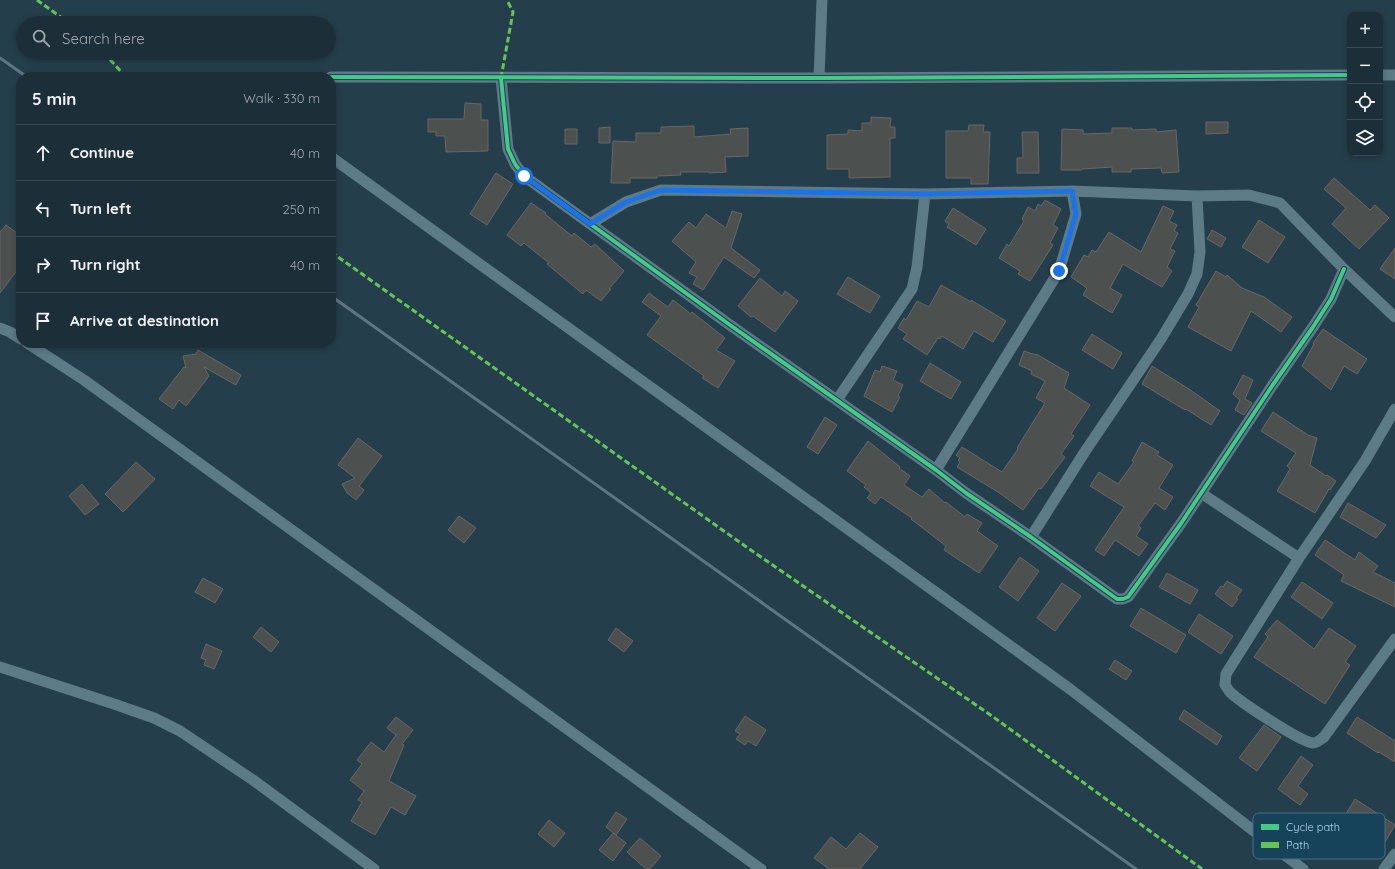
<!DOCTYPE html>
<meta charset="utf-8">
<style>
:root{--surface:#1c2e38;--page:#253640;--text:#f1f3f6;--muted:#a0a8ae;--line:#3a4a53}
body{margin:0;font-family:Quicksand,sans-serif;background:var(--page);color:var(--text)}
.controls{position:absolute;right:12px;top:12px;display:grid;overflow:hidden;border-radius:8px;box-shadow:0 2px 6px #0003}
.controls button{width:36px;height:36px;display:grid;place-items:center;padding:0;border:0;border-bottom:1px solid var(--line);background:var(--surface);color:var(--text);font:20px sans-serif}
.stop{position:absolute;width:12px;height:12px;margin:-9px;border:3px solid #1a73e8;border-radius:50%;background:#fff}
.stop.end{background:#1a73e8;border-color:#fff;box-shadow:0 1px 4px #0008}
.list{margin:0;padding:0;list-style:none}
h2{display:flex;justify-content:space-between;align-items:center;height:52px;margin:0;padding:0 16px;font-size:17px}
h2 small{font-size:13px;font-weight:400;color:var(--muted)}
.list li{display:grid;grid-template-columns:26px 1fr auto;gap:12px;align-items:center;box-sizing:border-box;height:56px;padding:0 16px;border-top:1px solid var(--line)}
.list b{display:block;font-size:15px;white-space:nowrap}
.list em{font-size:13px;font-style:normal;color:var(--muted)}
.icon{flex:none;width:22px;height:22px;fill:none;stroke:currentColor;stroke-width:2;stroke-linecap:round;stroke-linejoin:round}
.map{position:relative;flex:none;width:1395px;height:869px;overflow:hidden}
.search{position:absolute;background:var(--surface);box-shadow:0 2px 6px #0003;left:16px;top:16px;width:320px;height:44px;display:flex;align-items:center;gap:10px;box-sizing:border-box;padding:0 14px;border-radius:22px;color:var(--muted);font-size:15px}
.panel{position:absolute;background:var(--surface);box-shadow:0 2px 6px #0003;left:16px;top:72px;width:320px;height:276px;border-radius:16px}
.map>svg:first-child{display:block}
.building{fill:#4c504f;stroke:#696764}
.lines{fill:none;stroke-linecap:round;stroke-linejoin:round}
.minor{stroke:#5d7a87;stroke-width:11}
.rail{stroke:#5e7582;stroke-width:3}
.quiet{stroke:#66c356;stroke-width:3;stroke-dasharray:6 3;stroke-linecap:butt}
.cycleway-casing{stroke:#16425a;stroke-width:6}
.cycleway{stroke:#46c982;stroke-width:4}
.route{stroke:#1a73e8;stroke-width:5}
.key{fill:#16425a;stroke:#456f87;stroke-width:1}
.key-label{font-size:11px;fill:#b2d9f0}
</style>
<div class="map">
<svg width="1395" height="869" viewBox="0 0 1395 869">
<rect width="100%" height="100%" fill="#253e4b"/>
<path class="building" d="M 465,103 L 481,104 L 481,120 L 488,120 L 488,151 L 446,152 L 445,136 L 436,136 L 436,132 L 428,132 L 428,119 L 464,119 Z
M 871,117 L 891,118 L 890,127 L 895,127 L 895,138 L 890,138 L 890,177 L 849,178 L 849,169 L 827,169 L 827,135 L 848,134 L 848,130 L 862,131 L 862,123 L 871,123 Z
M 1206,122 L 1228,122 L 1228,133 L 1206,134 Z
M 969,125 L 984,125 L 983,132 L 990,132 L 988,184 L 971,184 L 971,178 L 946,178 L 946,131 L 968,131 Z
M 694,126 L 694,137 L 731,134 L 730,129 L 748,128 L 748,156 L 725,157 L 726,172 L 709,173 L 709,172 L 680,172 L 681,175 L 657,176 L 657,178 L 630,178 L 630,183 L 611,183 L 613,141 L 636,142 L 636,133 L 661,133 L 661,127 Z
M 610,127 L 610,143 L 599,143 L 599,128 Z
M 1112,128 L 1132,128 L 1132,130 L 1156,129 L 1156,132 L 1176,130 L 1179,172 L 1162,173 L 1161,168 L 1131,169 L 1131,172 L 1112,172 L 1112,167 L 1082,169 L 1082,170 L 1061,170 L 1062,129 L 1083,130 L 1083,134 L 1112,133 Z
M 565,129 L 577,129 L 577,144 L 565,144 Z
M 1022,132 L 1038,132 L 1039,173 L 1017,173 L 1017,158 L 1023,158 Z
M 496,173 L 513,184 L 487,225 L 470,214 Z
M 1334,178 L 1370,210 L 1375,205 L 1389,218 L 1359,249 L 1332,224 L 1346,208 L 1324,189 Z
M 1045,200 L 1061,209 L 1053,225 L 1058,228 L 1050,243 L 1053,245 L 1030,281 L 1018,274 L 1020,271 L 999,258 L 1007,244 L 1009,246 L 1024,221 L 1022,219 L 1028,207 L 1035,211 L 1038,204 L 1041,206 Z
M 531,203 L 546,213 L 545,214 L 572,236 L 574,233 L 591,247 L 595,244 L 624,271 L 609,289 L 611,289 L 601,301 L 586,290 L 583,294 L 547,264 L 549,263 L 524,243 L 521,246 L 507,235 Z
M 1163,206 L 1174,211 L 1169,221 L 1177,225 L 1174,231 L 1178,233 L 1170,249 L 1175,251 L 1167,267 L 1172,271 L 1162,287 L 1123,264 L 1110,288 L 1122,295 L 1112,313 L 1083,295 L 1087,288 L 1071,277 L 1084,255 L 1088,257 L 1092,250 L 1096,252 L 1109,232 L 1141,252 Z
M 953,208 L 986,229 L 976,245 L 947,227 L 949,224 L 945,221 Z
M 732,211 L 742,214 L 731,248 L 760,270 L 754,278 L 724,257 L 703,290 L 693,284 L 697,277 L 689,273 L 696,262 L 672,241 L 689,222 L 696,228 L 706,214 L 726,228 Z
M 1259,220 L 1285,237 L 1268,263 L 1242,247 Z
M 6,225 L 21,236 L 21,265 L 0,293 L 0,232 Z
M 1212,230 L 1226,238 L 1221,247 L 1207,239 Z
M 1395,248 L 1395,279 L 1380,269 Z
M 1216,271 L 1226,277 L 1227,275 L 1242,288 L 1264,297 L 1292,317 L 1281,332 L 1251,311 L 1231,351 L 1188,327 L 1199,307 L 1196,305 Z
M 848,277 L 880,296 L 870,313 L 837,294 Z
M 760,278 L 782,296 L 785,291 L 798,301 L 775,332 L 753,316 L 751,317 L 738,306 Z
M 941,285 L 971,302 L 971,300 L 1006,321 L 993,342 L 974,331 L 963,349 L 942,336 L 940,339 L 938,338 L 927,355 L 903,339 L 907,334 L 898,328 L 904,318 L 906,320 L 917,301 L 929,307 Z
M 649,293 L 668,307 L 673,300 L 691,314 L 692,312 L 725,338 L 716,350 L 735,361 L 718,388 L 702,378 L 704,376 L 647,335 L 661,316 L 642,302 Z
M 1323,329 L 1367,359 L 1357,374 L 1344,366 L 1331,390 L 1302,366 L 1314,344 L 1313,343 Z
M 1092,334 L 1122,353 L 1113,369 L 1082,350 Z
M 198,350 L 241,375 L 236,385 L 204,367 L 209,376 L 186,406 L 179,400 L 173,409 L 159,399 L 184,367 L 186,368 L 183,356 L 196,354 Z
M 1024,351 L 1036,355 L 1036,354 L 1069,373 L 1064,388 L 1090,405 L 1071,434 L 1074,436 L 1061,454 L 1065,457 L 1041,489 L 1039,488 L 1023,510 L 998,492 L 957,467 L 960,462 L 958,460 L 960,458 L 956,455 L 962,447 L 1002,472 L 1018,449 L 1017,448 L 1045,403 L 1036,398 L 1045,381 L 1031,374 L 1032,371 L 1019,365 Z
M 930,363 L 961,382 L 951,399 L 920,381 Z
M 882,366 L 897,371 L 893,380 L 903,385 L 898,396 L 900,397 L 892,412 L 864,396 L 875,370 L 880,372 Z
M 1152,366 L 1189,389 L 1220,411 L 1211,425 L 1186,409 L 1185,410 L 1142,384 Z
M 1243,375 L 1253,380 L 1245,399 L 1252,403 L 1244,415 L 1235,410 L 1240,400 L 1233,394 Z
M 1273,412 L 1308,435 L 1317,438 L 1310,465 L 1326,476 L 1327,475 L 1336,481 L 1330,490 L 1329,489 L 1315,513 L 1277,491 L 1290,469 L 1287,466 L 1296,453 L 1261,431 Z
M 825,417 L 837,425 L 818,454 L 807,447 Z
M 358,438 L 382,456 L 359,486 L 364,490 L 356,500 L 347,493 L 342,484 L 355,478 L 338,465 Z
M 868,441 L 900,467 L 899,468 L 910,476 L 904,485 L 922,497 L 929,489 L 945,503 L 946,502 L 965,517 L 967,514 L 982,523 L 977,531 L 998,546 L 979,573 L 944,550 L 946,546 L 911,519 L 912,518 L 881,497 L 875,504 L 867,498 L 871,493 L 864,487 L 866,485 L 847,471 Z
M 1142,442 L 1159,452 L 1157,455 L 1173,465 L 1159,488 L 1173,497 L 1165,510 L 1155,503 L 1138,526 L 1141,528 L 1136,536 L 1148,544 L 1139,556 L 1115,540 L 1104,556 L 1095,550 L 1124,507 L 1090,486 L 1099,472 L 1118,484 L 1134,462 L 1132,461 Z
M 136,462 L 155,479 L 123,512 L 105,494 Z
M 82,484 L 99,504 L 85,515 L 69,496 Z
M 1348,503 L 1386,525 L 1376,538 L 1340,517 Z
M 459,516 L 476,528 L 464,543 L 448,530 Z
M 1325,540 L 1355,560 L 1359,552 L 1378,566 L 1373,572 L 1395,583 L 1395,607 L 1341,581 L 1344,575 L 1315,555 Z
M 1020,557 L 1039,571 L 1018,601 L 999,587 Z
M 1167,573 L 1198,590 L 1190,604 L 1159,587 Z
M 203,578 L 223,589 L 215,603 L 195,592 Z
M 1227,581 L 1242,590 L 1236,598 L 1238,599 L 1232,607 L 1215,594 L 1221,586 L 1223,587 Z
M 1302,582 L 1333,603 L 1322,619 L 1291,597 Z
M 1062,583 L 1081,596 L 1055,631 L 1037,618 Z
M 1141,608 L 1186,635 L 1176,653 L 1130,626 Z
M 1199,614 L 1233,636 L 1221,654 L 1188,632 Z
M 1277,620 L 1314,649 L 1329,628 L 1356,646 L 1345,662 L 1350,665 L 1325,704 L 1254,657 L 1268,637 L 1265,634 Z
M 261,627 L 279,642 L 271,652 L 253,637 Z
M 616,628 L 633,641 L 624,652 L 608,640 Z
M 206,644 L 222,651 L 214,669 L 204,665 L 206,660 L 201,658 Z
M 1115,660 L 1132,671 L 1126,680 L 1109,669 Z
M 1184,710 L 1222,736 L 1217,745 L 1179,719 Z
M 745,716 L 766,730 L 756,746 L 748,741 L 745,745 L 736,739 L 740,734 L 735,731 Z
M 396,717 L 413,730 L 402,744 L 404,745 L 389,781 L 416,796 L 405,815 L 391,807 L 375,835 L 351,821 L 362,802 L 358,800 L 364,791 L 350,780 L 362,764 L 357,760 L 371,742 L 384,752 L 396,735 L 387,728 Z
M 1357,717 L 1395,741 L 1395,762 L 1379,752 L 1378,753 L 1347,733 Z
M 1264,725 L 1281,737 L 1257,771 L 1239,758 Z
M 1301,756 L 1313,765 L 1298,786 L 1308,794 L 1300,805 L 1278,789 Z
M 1355,799 L 1395,825 L 1384,844 L 1344,817 Z
M 616,812 L 627,819 L 616,835 L 606,827 Z
M 549,820 L 565,833 L 554,847 L 538,834 Z
M 613,833 L 626,843 L 613,861 L 599,850 Z
M 860,833 L 878,847 L 860,869 L 829,869 L 814,858 L 831,837 L 846,849 Z
M 640,838 L 661,856 L 650,869 L 646,869 L 627,852 Z"/>
<g class="lines">
<path class="minor" d="M 1380,75 L 1395,75
M 331,77 L 819,78 L 1350,75
M 501,78 L 508,149 L 515,164 L 524,176 L 730,325 L 936,470 L 966,493 L 1031,537 L 1117,599 L 1123,599 L 1128,597 L 1182,522 L 1272,386 L 1313,327 L 1331,299 L 1344,269
M 819,78 L 822,0
M 331,157 L 1070,689 L 1303,869
M 590,224 L 626,202 L 661,190 L 925,194 L 1072,191 L 1197,196 L 1249,195 L 1280,203 L 1344,269 L 1395,317
M 0,328 L 10,332 L 21,339
M 27,343 L 84,380 L 761,869
M 837,400 L 912,289 L 917,267 L 925,194
M 936,470 L 1059,271 L 1076,214 L 1072,191
M 1201,493 L 1299,558 L 1365,461 L 1395,409
M 1031,537 L 1084,453 L 1161,339 L 1188,294 L 1197,274 L 1200,252 L 1197,196
M 1299,558 L 1226,674 L 1225,685 C 1227,687 1228,690 1230,692 C 1240,702 1301,742 1313,743 C 1317,743 1320,740 1324,737 L 1395,639
M 0,667 L 114,704 L 154,718 L 180,731 L 253,780 L 374,869
M 1384,869 L 1395,854"/>
<path class="rail" d="M 0,58 L 27,77
M 331,296 L 1136,869"/>
<path class="quiet" d="M 37,0 L 69,23
M 104,53 L 126,77
M 501,78 L 513,12 L 507,0
M 331,252 L 745,546 L 992,716 L 1202,869"/>
<g class="cycleway-casing">
<path id="cycleway" d="M 331,77 L 819,78 L 1350,75
M 501,78 L 508,149 L 515,164 L 524,176 L 730,325 L 936,470 L 966,493 L 1031,537 L 1117,599 L 1123,599 L 1128,597 L 1182,522 L 1272,386 L 1313,327 L 1331,299 L 1344,269"/>
</g>
<use href="#cycleway" class="cycleway"/>
</g>
<g class="lines">
<path class="route" d="M 524,176 L 590,224 L 626,202 L 661,190 L 925,194 L 1072,191 L 1076,214 L 1059,271"/>
</g>
<rect x="1253" y="813" width="132" height="46" rx="6" class="key"/>
<rect x="1261" y="824" width="18" height="6" fill="#46c982"/>
<rect x="1261" y="842" width="18" height="6" fill="#66c356"/>
<g class="key-label">
<text x="1286" y="831">Cycle path</text>
<text x="1286" y="849">Path</text>
</g>
</svg>
<div class="controls">
<button>+</button>
<button>−</button>
<button><svg class="icon" aria-label="locate" viewBox="0 0 24 24"><circle cx="12" cy="12" r="6"/><path d="M12 2v4M12 18v4M2 12h4M18 12h4"/></svg></button>
<button><svg class="icon" aria-label="layers" viewBox="0 0 24 24"><path d="M12 4l9 5-9 5-9-5zM3 14l9 5 9-5"/></svg></button>
</div>
<div class="stop" style="left:524px;top:176px"></div>
<div class="stop end" style="left:1059px;top:271px"></div>
<div class="search"><svg class="icon" aria-label="search" viewBox="0 0 24 24"><circle cx="10" cy="10" r="6"/><path d="M15 15l6 6"/></svg>Search here</div>
<section class="panel">
<h2>5 min<small>Walk · 330 m</small></h2>
<ul class="list">
<li><svg class="icon" aria-label="ahead" viewBox="0 0 24 24"><path d="M12 20V5M6 11l6-6 6 6"/></svg><div><b>Continue</b></div><em>40 m</em></li>
<li><svg class="icon" aria-label="left" viewBox="0 0 24 24"><path d="M17 20v-9H6M10 6l-5 5 5 5"/></svg><div><b>Turn left</b></div><em>250 m</em></li>
<li><svg class="icon" aria-label="right" viewBox="0 0 24 24"><path d="M7 20v-9h11M14 6l5 5-5 5"/></svg><div><b>Turn right</b></div><em>40 m</em></li>
<li><svg class="icon" aria-label="arrive" viewBox="0 0 24 24"><path d="M6 21V4h12l-3 4 3 4H6"/></svg><div><b>Arrive at destination</b></div></li>
</ul>
</section>
</div>
